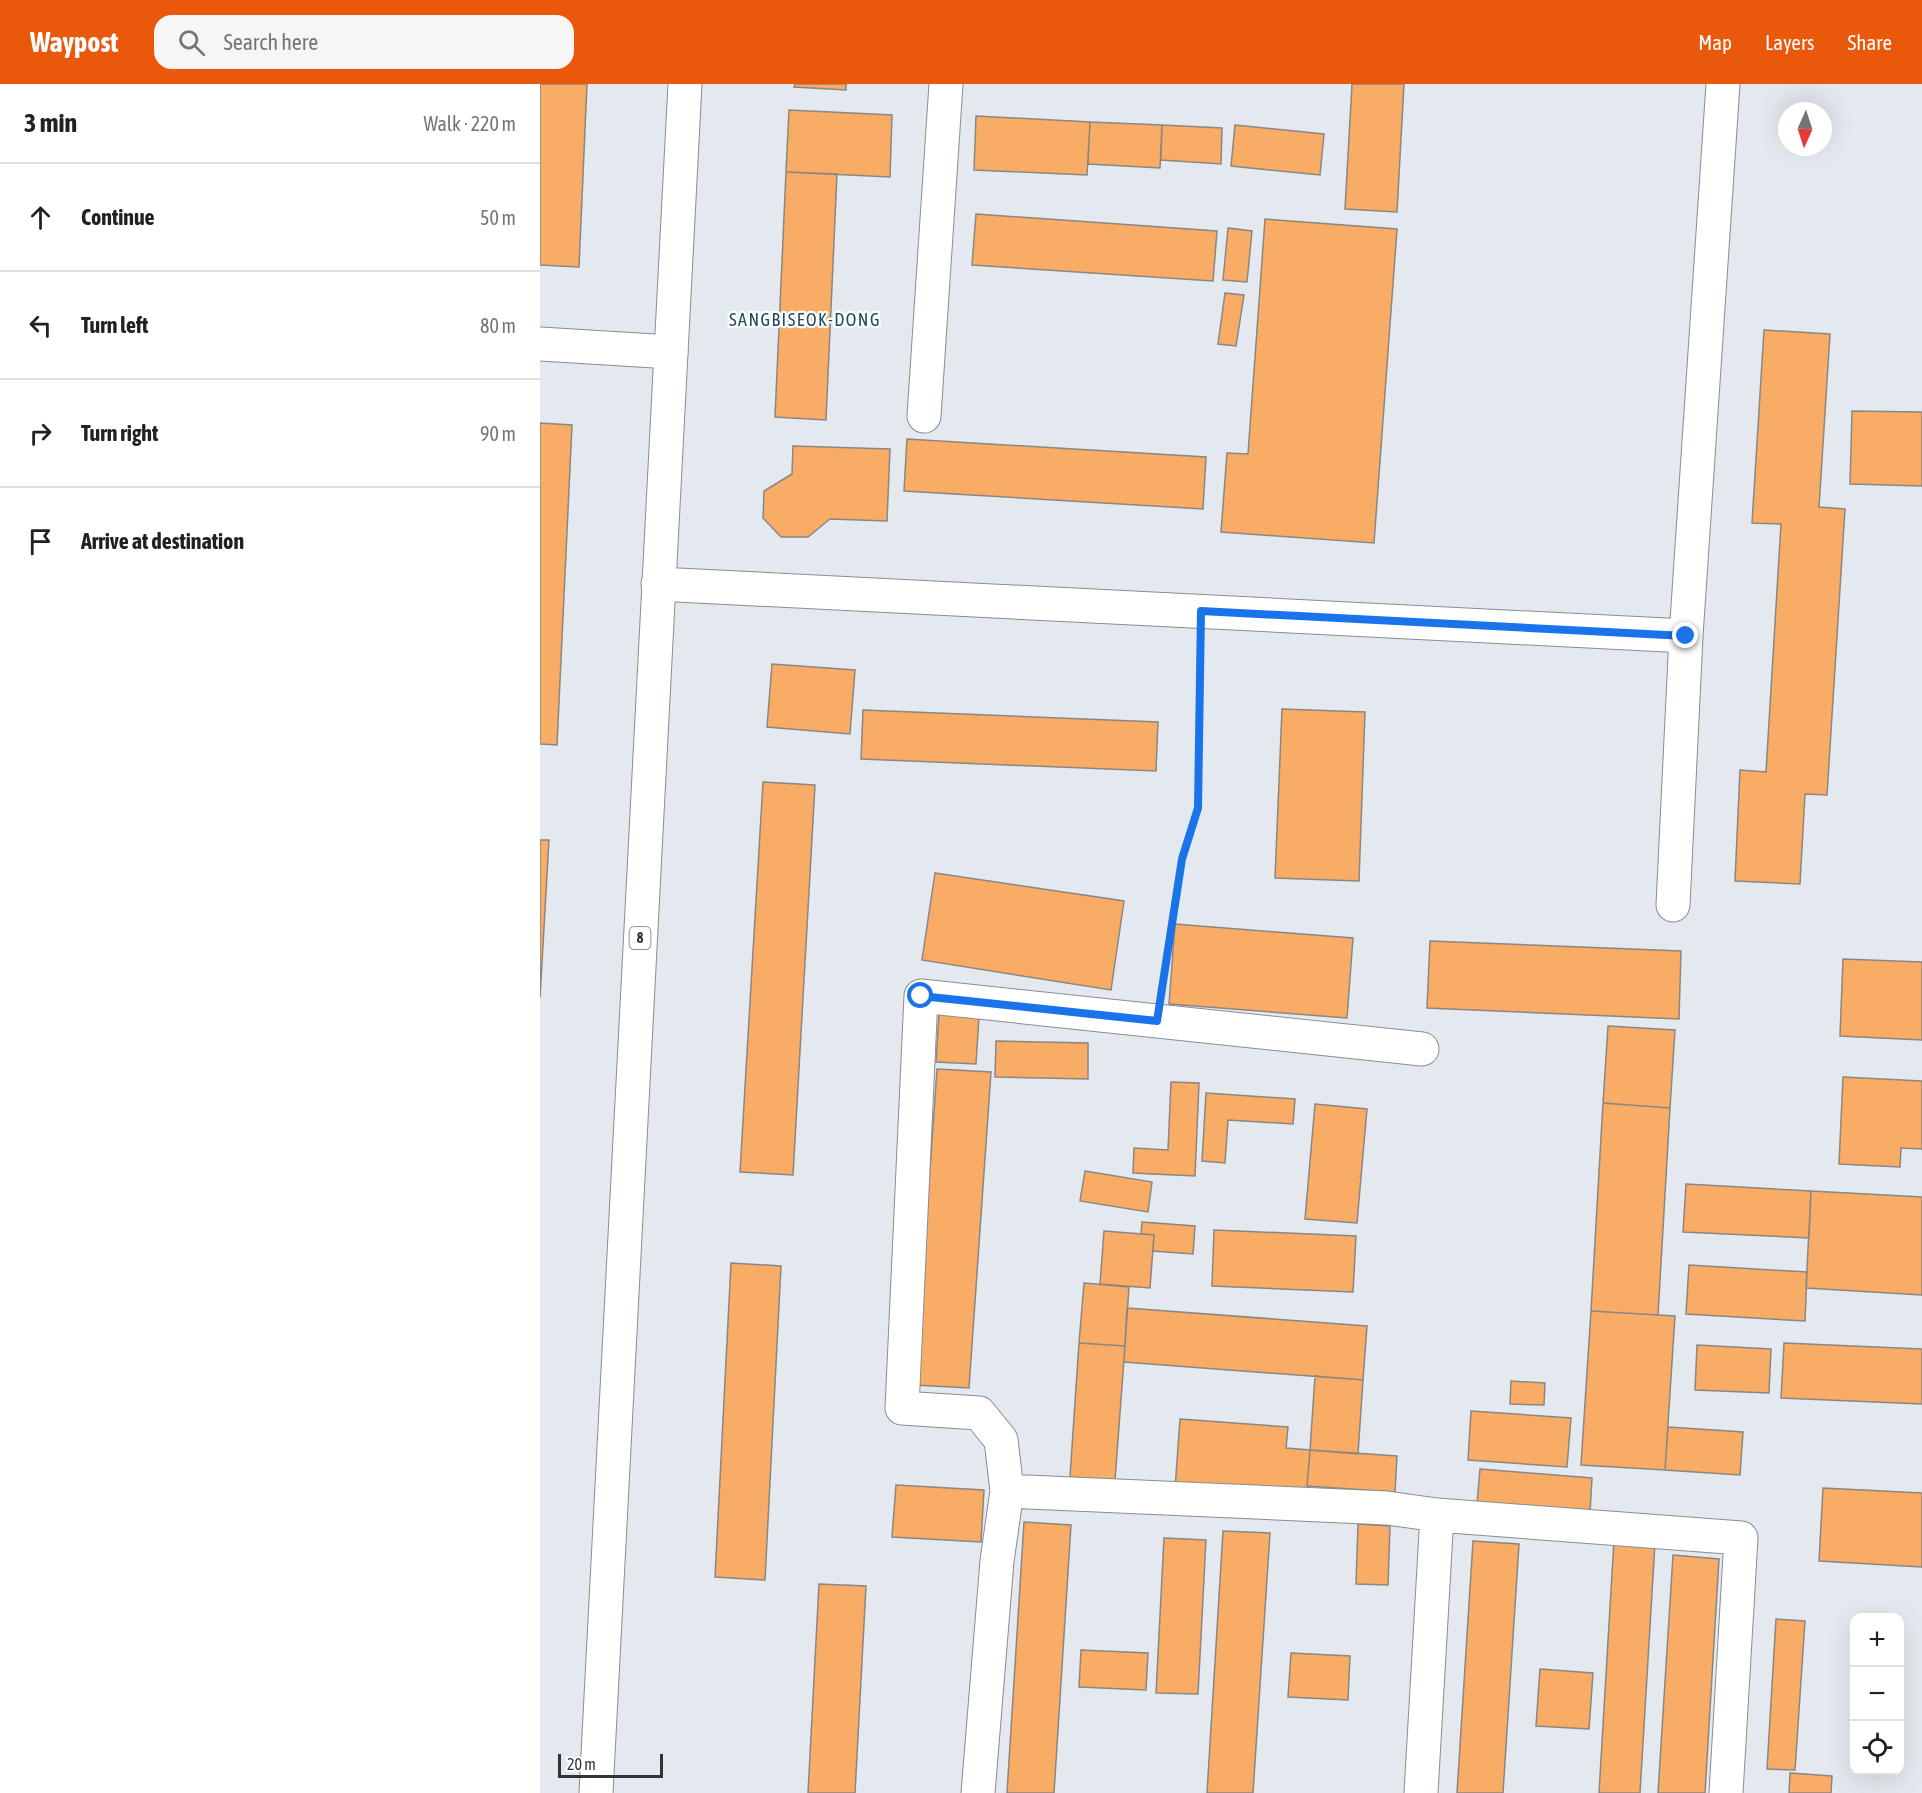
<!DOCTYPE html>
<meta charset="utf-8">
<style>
:root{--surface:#fff;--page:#f6f6f6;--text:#202124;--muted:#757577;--line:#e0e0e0;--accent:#ea580c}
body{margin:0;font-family:"Asap Condensed",sans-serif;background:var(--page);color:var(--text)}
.controls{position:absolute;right:18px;bottom:18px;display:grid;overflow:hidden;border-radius:12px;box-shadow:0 6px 24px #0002}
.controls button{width:54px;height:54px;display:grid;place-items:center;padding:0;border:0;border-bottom:2px solid var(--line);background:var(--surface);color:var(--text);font:30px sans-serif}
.compass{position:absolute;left:1238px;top:18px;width:54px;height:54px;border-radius:50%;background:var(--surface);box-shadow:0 6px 24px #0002;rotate:183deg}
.scale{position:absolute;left:18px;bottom:15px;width:105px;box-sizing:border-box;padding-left:6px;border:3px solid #313335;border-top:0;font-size:16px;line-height:21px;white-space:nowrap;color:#313335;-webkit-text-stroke:4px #fff;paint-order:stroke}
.stop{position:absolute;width:18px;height:18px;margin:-14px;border:4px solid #1a73e8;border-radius:50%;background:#fff}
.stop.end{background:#1a73e8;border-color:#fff;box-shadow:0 2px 6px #0008}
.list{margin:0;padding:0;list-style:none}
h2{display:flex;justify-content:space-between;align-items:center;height:78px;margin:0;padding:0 24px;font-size:26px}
h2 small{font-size:20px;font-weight:400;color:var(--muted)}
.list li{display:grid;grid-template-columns:39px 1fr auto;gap:18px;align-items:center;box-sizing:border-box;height:108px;padding:0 24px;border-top:2px solid var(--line)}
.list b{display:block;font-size:22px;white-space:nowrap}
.list em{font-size:20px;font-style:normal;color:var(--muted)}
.icon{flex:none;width:33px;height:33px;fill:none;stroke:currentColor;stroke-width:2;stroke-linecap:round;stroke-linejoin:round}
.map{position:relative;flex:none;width:1382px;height:1709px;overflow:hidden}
header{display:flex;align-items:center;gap:36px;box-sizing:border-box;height:84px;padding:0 30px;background:var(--accent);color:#fff}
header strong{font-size:28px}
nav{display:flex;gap:33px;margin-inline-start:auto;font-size:21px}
.search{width:420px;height:54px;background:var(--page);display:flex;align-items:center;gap:15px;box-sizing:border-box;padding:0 21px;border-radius:18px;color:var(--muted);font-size:22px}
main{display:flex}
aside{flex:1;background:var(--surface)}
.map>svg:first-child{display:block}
.building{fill:#f8ac66;stroke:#8c8682;stroke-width:1.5}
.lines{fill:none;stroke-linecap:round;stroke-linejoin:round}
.minor-casing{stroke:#888d92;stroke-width:35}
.major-casing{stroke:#888d92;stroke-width:35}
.path{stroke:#a3a7ac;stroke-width:4;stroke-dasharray:3 4.5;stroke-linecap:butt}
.minor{stroke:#fff;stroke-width:33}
.major{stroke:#fff;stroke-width:33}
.route{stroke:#1a73e8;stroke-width:8}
.labels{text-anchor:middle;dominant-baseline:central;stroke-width:4.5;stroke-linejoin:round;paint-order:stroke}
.shield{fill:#fff;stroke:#6f7072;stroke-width:1.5}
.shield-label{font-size:14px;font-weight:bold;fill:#313335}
.quarter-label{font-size:18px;letter-spacing:1.5px;fill:#1d4c5f;stroke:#fff}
</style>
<header>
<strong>Waypost</strong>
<div class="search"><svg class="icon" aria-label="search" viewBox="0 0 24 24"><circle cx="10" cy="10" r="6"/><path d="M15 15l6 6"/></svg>Search here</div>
<nav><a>Map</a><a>Layers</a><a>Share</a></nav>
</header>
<main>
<aside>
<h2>3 min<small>Walk · 220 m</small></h2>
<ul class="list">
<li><svg class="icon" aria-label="ahead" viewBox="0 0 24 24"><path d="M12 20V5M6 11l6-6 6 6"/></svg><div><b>Continue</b></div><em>50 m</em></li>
<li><svg class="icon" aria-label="left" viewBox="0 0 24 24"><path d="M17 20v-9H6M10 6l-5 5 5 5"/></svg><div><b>Turn left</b></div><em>80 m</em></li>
<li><svg class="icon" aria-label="right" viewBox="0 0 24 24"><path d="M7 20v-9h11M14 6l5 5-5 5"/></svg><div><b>Turn right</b></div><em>90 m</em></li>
<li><svg class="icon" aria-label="arrive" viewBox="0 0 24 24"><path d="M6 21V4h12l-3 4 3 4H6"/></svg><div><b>Arrive at destination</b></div></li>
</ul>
</aside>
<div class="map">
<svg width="1382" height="1709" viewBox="0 0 1382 1709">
<rect width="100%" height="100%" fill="#e4e9ef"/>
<path class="building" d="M 0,0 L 47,0 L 39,183 L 0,181 Z
M 255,0 L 306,0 L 306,6 L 254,3 Z
M 812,0 L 864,0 L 857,128 L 805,125 Z
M 249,26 L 352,31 L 350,93 L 246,88 Z
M 436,32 L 550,38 L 547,91 L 434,86 Z
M 550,38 L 622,41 L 620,84 L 548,80 Z
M 622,41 L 682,44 L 681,80 L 621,76 Z
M 695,41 L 784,50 L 780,91 L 691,82 Z
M 246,88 L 297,90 L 286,336 L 235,333 Z
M 436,130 L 677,147 L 673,197 L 432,181 Z
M 725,135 L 857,145 L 834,459 L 681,448 L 687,369 L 708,370 Z
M 688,144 L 712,147 L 707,198 L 683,196 Z
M 685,209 L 704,211 L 696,262 L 678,260 Z
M 1224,246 L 1290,250 L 1279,423 L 1305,425 L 1287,711 L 1265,710 L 1260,800 L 1195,797 L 1200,686 L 1226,688 L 1241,440 L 1212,439 Z
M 1312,327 L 1382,328 L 1382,402 L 1310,400 Z
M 0,339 L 32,341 L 17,661 L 0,660 Z
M 367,355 L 666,373 L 663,425 L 364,407 Z
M 253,362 L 350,365 L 347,437 L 290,435 L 268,453 L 241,453 L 223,434 L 224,407 L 252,390 Z
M 232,580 L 315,586 L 310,650 L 227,643 Z
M 742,625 L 825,628 L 819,797 L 735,794 Z
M 323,626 L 618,638 L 616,687 L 321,675 Z
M 223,698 L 275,701 L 253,1091 L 200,1088 Z
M 0,756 L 9,756 L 0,914 Z
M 395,789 L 584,817 L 571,906 L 382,876 Z
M 635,840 L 813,854 L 807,934 L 629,920 Z
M 890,857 L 1141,867 L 1139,935 L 887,924 Z
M 1303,875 L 1382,878 L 1382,956 L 1300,952 Z
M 399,930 L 439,933 L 436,980 L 396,978 Z
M 1068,942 L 1135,946 L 1130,1024 L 1063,1019 Z
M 456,957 L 548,959 L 548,995 L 455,993 Z
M 397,985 L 451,988 L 429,1304 L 375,1301 Z
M 1303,993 L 1382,997 L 1382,1065 L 1361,1064 L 1360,1083 L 1299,1080 Z
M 631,998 L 659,999 L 655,1092 L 593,1089 L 594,1064 L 628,1066 Z
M 666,1009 L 755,1015 L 753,1040 L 688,1036 L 685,1079 L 662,1077 Z
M 1063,1019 L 1130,1024 L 1118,1231 L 1051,1227 Z
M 775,1020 L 827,1025 L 817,1139 L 765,1135 Z
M 545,1087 L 612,1098 L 608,1128 L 540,1117 Z
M 1146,1100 L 1271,1107 L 1269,1154 L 1143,1148 Z
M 1271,1107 L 1382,1113 L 1382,1211 L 1266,1204 Z
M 602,1138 L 655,1142 L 653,1170 L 613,1167 L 614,1151 L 601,1150 Z
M 674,1146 L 816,1152 L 813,1208 L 672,1202 Z
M 564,1147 L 614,1151 L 610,1204 L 560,1200 Z
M 191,1179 L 241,1182 L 225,1496 L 175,1493 Z
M 1149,1181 L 1267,1188 L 1265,1237 L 1146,1230 Z
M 544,1199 L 589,1203 L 585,1262 L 539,1259 Z
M 587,1224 L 827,1242 L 823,1296 L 584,1278 Z
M 1051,1227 L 1135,1232 L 1125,1386 L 1041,1381 Z
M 539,1259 L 585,1262 L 575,1396 L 530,1393 Z
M 1244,1259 L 1382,1265 L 1382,1320 L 1241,1314 Z
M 1157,1261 L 1231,1265 L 1229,1309 L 1155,1306 Z
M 775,1292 L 823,1296 L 818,1370 L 770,1366 Z
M 971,1297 L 1005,1299 L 1004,1321 L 970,1320 Z
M 931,1327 L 1031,1334 L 1027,1383 L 928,1376 Z
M 640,1335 L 748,1343 L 746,1364 L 770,1366 L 766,1415 L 635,1405 Z
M 1128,1343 L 1203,1348 L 1200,1391 L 1125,1386 Z
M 770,1366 L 857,1372 L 855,1408 L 767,1402 Z
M 940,1385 L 1052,1394 L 1050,1429 L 937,1420 Z
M 356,1401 L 444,1406 L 441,1458 L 352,1453 Z
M 1283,1404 L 1382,1409 L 1382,1483 L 1279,1477 Z
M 484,1438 L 531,1441 L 514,1709 L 467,1709 Z
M 818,1440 L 850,1442 L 848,1501 L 816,1500 Z
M 683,1447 L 730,1449 L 713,1709 L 667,1709 Z
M 624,1454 L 666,1456 L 658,1610 L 616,1609 Z
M 1074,1456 L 1115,1459 L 1100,1709 L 1059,1709 Z
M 933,1457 L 979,1460 L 963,1709 L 917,1709 Z
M 1133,1471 L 1179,1475 L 1165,1709 L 1118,1709 Z
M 279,1500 L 326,1502 L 315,1709 L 268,1709 Z
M 1236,1535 L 1265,1537 L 1255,1686 L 1227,1685 Z
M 541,1566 L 608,1569 L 606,1606 L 539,1603 Z
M 751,1569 L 810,1572 L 808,1616 L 748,1613 Z
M 1000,1585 L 1053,1589 L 1049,1645 L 996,1642 Z
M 1250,1689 L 1292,1692 L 1291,1709 L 1249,1709 Z"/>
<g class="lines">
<g class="minor-casing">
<path id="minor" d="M 0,260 L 131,268
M 384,332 L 406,0
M 118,500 L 1146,552
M 1133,821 L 1146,552 L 1183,0
M 467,1407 L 847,1424 L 897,1431 L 1201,1454 L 1186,1709
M 438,1709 L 457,1477 L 467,1407 L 461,1356 L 439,1329 L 362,1324 L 381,912 L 882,965
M 881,1709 L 897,1431"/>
</g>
<g class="major-casing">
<path id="major" d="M 56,1709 L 145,0"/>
</g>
<path class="path" d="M 622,904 L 642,775 L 658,724 L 660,561"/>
<use href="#minor" class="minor"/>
<use href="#major" class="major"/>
</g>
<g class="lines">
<path class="route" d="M 381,912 L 617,937 L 642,775 L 658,724 L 661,527 L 1146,552"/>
</g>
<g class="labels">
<rect class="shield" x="89.5" y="843" width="21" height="22" rx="4.5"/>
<g class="shield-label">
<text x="100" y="854">8</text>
</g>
<g class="quarter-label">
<text x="265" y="235">SANGBISEOK-DONG</text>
</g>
</g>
</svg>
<div class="controls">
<button>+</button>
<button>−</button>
<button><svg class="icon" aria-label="locate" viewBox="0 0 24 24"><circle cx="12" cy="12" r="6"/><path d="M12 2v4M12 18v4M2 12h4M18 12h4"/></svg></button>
</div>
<svg class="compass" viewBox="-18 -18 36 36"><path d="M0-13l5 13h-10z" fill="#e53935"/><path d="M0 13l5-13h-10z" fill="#757577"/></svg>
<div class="scale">20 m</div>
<div class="stop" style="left:381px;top:912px"></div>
<div class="stop end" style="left:1146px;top:552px"></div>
</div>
</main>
